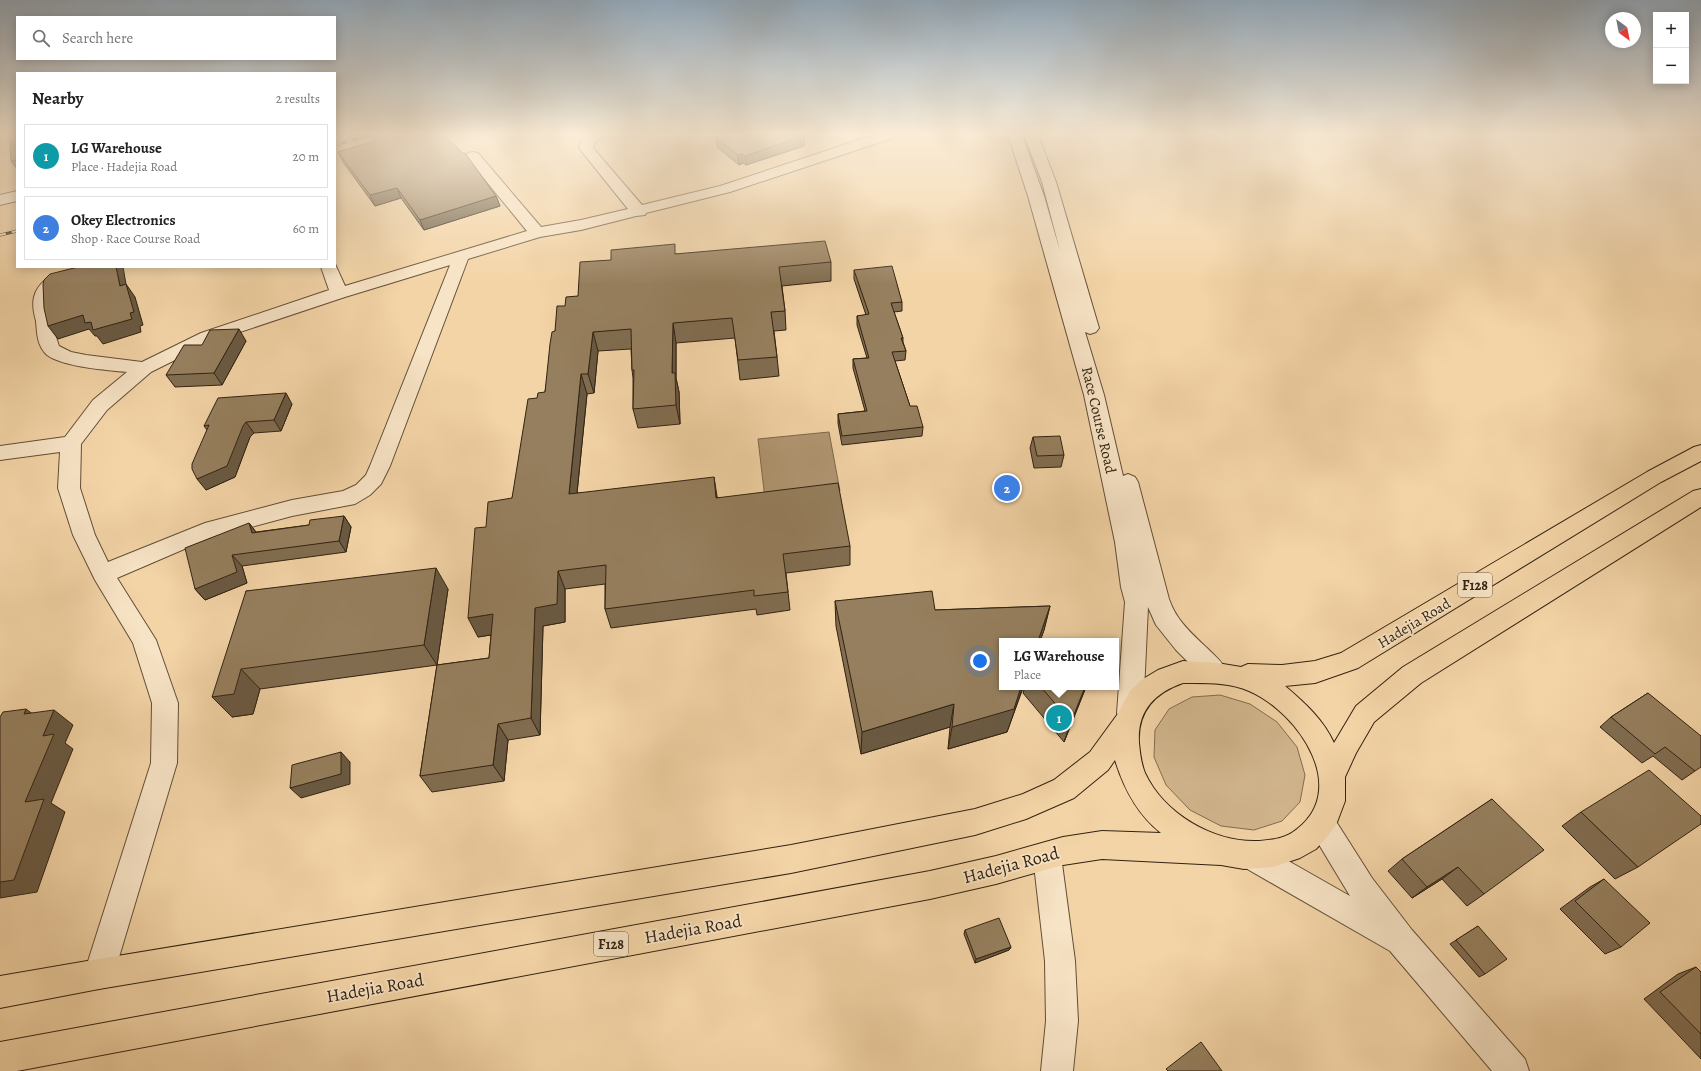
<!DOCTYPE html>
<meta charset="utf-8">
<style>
:root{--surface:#fff;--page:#f2f2f2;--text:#202124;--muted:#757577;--line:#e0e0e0;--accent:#0b8043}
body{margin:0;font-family:Alegreya,serif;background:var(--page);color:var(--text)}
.controls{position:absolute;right:12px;top:12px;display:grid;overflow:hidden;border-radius:0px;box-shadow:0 2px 10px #0003}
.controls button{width:36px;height:36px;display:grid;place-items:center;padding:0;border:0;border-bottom:1px solid var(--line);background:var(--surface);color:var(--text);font:20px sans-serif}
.compass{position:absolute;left:1605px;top:12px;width:36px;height:36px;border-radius:50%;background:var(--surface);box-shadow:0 2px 10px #0003;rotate:148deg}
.you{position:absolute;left:980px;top:661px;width:14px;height:14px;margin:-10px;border:3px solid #fff;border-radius:50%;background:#1a73e8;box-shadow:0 0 0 6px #1a73e833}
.badge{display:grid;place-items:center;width:26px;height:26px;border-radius:50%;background:var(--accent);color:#fff;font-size:13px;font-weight:700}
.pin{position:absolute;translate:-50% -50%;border:2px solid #fff;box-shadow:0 1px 4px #0006}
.popup{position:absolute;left:999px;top:638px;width:120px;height:52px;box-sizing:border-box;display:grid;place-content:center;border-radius:0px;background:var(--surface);filter:drop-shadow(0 1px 3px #0005);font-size:13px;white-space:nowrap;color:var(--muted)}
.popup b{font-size:15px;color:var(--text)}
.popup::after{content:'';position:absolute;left:50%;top:100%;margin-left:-8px;border:8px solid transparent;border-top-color:var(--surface)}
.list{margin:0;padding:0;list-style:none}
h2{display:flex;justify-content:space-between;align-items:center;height:52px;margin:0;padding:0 16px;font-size:17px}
h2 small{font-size:13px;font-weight:400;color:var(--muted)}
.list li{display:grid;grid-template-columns:26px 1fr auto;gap:12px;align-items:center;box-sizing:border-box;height:64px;margin:0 8px 8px;padding:0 8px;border:1px solid var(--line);border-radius:0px}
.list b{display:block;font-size:15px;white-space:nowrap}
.list p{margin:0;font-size:13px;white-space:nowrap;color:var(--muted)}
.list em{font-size:13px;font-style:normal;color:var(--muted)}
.icon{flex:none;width:22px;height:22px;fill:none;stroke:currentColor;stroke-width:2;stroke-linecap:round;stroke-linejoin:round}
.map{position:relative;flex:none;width:1701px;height:1071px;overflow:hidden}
.search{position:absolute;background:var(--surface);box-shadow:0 2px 10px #0003;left:16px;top:16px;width:320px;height:44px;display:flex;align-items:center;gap:10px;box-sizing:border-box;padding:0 14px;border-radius:0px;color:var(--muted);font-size:15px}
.panel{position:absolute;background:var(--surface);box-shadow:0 2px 10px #0003;left:16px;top:72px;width:320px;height:196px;border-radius:0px}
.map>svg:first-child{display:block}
.green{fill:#d2b68d;stroke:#826c4f}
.water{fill:#b19773;stroke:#7e684c}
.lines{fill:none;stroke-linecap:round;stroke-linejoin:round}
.minor-casing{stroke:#624e36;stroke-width:2}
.major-casing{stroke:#312211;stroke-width:2}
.minor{fill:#f7e3c5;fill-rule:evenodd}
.major{fill:#f3d4a6;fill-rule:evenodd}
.rail-casing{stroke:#312211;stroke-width:3}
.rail{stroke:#f7e3c5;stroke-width:2;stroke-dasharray:6;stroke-linecap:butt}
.wall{fill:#816d51;stroke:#312211}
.shaded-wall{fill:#695942;stroke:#312211}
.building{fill:#967f5e;stroke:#312211}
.labels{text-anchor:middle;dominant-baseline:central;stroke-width:3.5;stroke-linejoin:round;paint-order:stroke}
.shield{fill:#f7e3c5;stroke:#6c5c47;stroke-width:1}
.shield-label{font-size:14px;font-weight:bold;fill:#312211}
.street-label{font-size:15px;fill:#312211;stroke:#f7e3c5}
.near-street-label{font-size:18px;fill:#312211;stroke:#f7e3c5}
</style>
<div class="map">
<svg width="1701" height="1071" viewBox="0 0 1701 1071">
<rect width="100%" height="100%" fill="#f3d4a6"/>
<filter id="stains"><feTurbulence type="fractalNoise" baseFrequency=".005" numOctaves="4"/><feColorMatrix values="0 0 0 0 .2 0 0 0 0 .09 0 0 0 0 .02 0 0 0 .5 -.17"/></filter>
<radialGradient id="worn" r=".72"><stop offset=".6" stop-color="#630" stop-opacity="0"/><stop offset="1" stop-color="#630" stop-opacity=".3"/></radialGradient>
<path class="green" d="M 1220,695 L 1250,704 L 1277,722 L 1297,747 L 1305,775 L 1300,802 L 1282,821 L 1254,830 L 1221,826 L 1190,810 L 1166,785 L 1154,757 L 1155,730 L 1169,709 L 1192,697 Z"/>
<path class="water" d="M 829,432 L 840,491 L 765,499 L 758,439 Z"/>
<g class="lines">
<g class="minor-casing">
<path id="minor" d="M 588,135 L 605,135 L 595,143 L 593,148 L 642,205 L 720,186 L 874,135 L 895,135 L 893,138 L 730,192 L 646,213 L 645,215 L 636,216 L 581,230 L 540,237 L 468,259 L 390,466 L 381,484 L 370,495 L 355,504 L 292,516 L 210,538 L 117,578 L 156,640 L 178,703 L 177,763 L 114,974 L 110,985 L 99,989 L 88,985 L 84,974 L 151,763 L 152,703 L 133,643 L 95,580 L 73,535 L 58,488 L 60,452 L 0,460 L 0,446 L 65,437 L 93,400 L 127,372 C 107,370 63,367 47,355 C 37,346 37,333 36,321 C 34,314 32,305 34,297 C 42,267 86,267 110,267 L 108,271 C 89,275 66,277 53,292 L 51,298 L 51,308 L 56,337 L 59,346 L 71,352 L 86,355 L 142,362 L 201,333 L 329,290 L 321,267 L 335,267 L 335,264 L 345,286 L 527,231 L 468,159 L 466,156 L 468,153 L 473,152 L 478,153 L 541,227 L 581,220 L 628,209 L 579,148 L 583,138 ZM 450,265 L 370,466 L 366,475 L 356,485 L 343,491 L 292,500 L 205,523 L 108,562 L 95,535 L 80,488 L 81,444 L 107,410 L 151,372 L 213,341 L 345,297 Z
M 1008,135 L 1022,135 L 1044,196 L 1060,251 L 1042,182 L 1024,135 L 1038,135 L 1056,182 L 1099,328 L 1096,332 L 1090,334 L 1085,332 L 1104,395 L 1123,476 L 1128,474 L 1135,477 L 1138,482 L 1169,599 C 1176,620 1191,633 1207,648 C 1215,656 1223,662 1227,672 L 1224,680 L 1215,683 L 1206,680 L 1176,650 L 1156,625 L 1148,607 L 1143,713 L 1139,721 L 1130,724 L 1121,721 L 1117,713 L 1125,602 L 1121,587 L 1115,542 L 1084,395 L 1028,196 Z
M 17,191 L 17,201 L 0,205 L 0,195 Z
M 1322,811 L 1332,815 L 1372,878 L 1412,930 L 1525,1059 L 1529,1071 L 1492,1071 L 1390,951 L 1242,866 L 1238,856 L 1242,846 L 1252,842 L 1262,846 L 1350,896 L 1312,833 L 1308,824 L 1312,815 Z
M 1047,842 L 1057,846 L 1061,856 L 1075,961 L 1078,1021 L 1073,1071 L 1041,1071 L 1046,1021 L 1045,961 L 1033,856 L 1037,846 Z"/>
</g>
<g class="major-casing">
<path id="major" d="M 1701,445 L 1701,461 L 1661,482 L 1358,668 L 1315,683 L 1285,686 C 1305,703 1323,719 1334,743 L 1356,706 L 1403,667 L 1693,491 L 1701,489 L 1701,507 L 1421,683 L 1374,722 L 1356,753 L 1345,777 L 1345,801 L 1336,825 L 1327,837 L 1316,849 L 1300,858 L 1273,867 L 1244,869 L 1221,865 L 1102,859 L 1063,865 L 996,884 L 930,899 L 17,1071 L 0,1071 L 0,1042 L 930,871 L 996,856 L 1063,837 L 1102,831 L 1161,833 C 1137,814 1124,789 1115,760 L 1108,770 L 1074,798 L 1026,819 L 975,835 L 791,873 L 99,989 L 0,1008 L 0,976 L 99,959 L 791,845 L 975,809 L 1023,794 L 1054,780 L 1090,752 L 1117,715 L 1130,691 L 1143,679 L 1158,670 L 1183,661 L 1217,663 L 1241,667 L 1248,664 L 1282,665 L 1315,661 L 1341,653 L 1647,472 L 1694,447 ZM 1183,683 C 1205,683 1229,682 1249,691 C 1298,712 1353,791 1293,832 C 1283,839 1270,840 1259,841 C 1214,843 1164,814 1145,773 C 1141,763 1140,753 1139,743 C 1137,711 1154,693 1183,683 Z"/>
</g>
<use href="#minor" class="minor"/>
<use href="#major" class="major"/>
<g class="rail-casing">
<path id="rail" d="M 335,145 L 371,135
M 0,235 L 17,231"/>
</g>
<use href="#rail" class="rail"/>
</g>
<path class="wall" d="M 804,136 L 804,146 L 746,165 L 743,163 L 739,165 L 717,147 L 716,138 Z
M 373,137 L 435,137 L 496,196 L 500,206 L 424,230 L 401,198 L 375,206 L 343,162 L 338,152 L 375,141 Z
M 676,254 L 831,262 L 831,281 L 782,286 L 785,311 L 786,330 L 774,331 L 777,357 L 779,376 L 740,380 L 735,338 L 676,343 L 676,378 L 679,392 L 680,424 L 638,428 L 633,409 L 633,378 L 632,370 L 631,349 L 598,351 L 594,393 L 587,394 L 577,493 L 717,497 L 850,546 L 850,565 L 786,573 L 788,592 L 790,610 L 757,615 L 756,609 L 611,628 L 605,609 L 605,584 L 565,589 L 565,622 L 543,626 L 540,735 L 508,740 L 504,781 L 432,792 L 420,776 L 437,665 L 260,689 L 253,714 L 232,717 L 246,591 L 448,589 L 437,665 L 489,658 L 491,635 L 478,637 L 486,527 L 512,498 L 537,398 L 545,392 L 555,331 L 565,306 L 578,296 Z
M 854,270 L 902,302 L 902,311 L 894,312 L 903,338 L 903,342 L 906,351 L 905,360 L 895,361 L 910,406 L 923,427 L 922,436 L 842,445 L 838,423 L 838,414 L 865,411 L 853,368 L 853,359 L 867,358 L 857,325 L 857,316 L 866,315 L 854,279 Z
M 246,341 L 222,385 L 175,387 L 166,375 Z
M 292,404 L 281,431 L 254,433 L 250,437 L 235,477 L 206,490 L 207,430 L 204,426 Z
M 1033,437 L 1064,455 L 1061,467 L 1034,468 L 1030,448 Z
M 344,516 L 351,527 L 346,552 L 242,566 L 247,583 L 205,600 L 195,589 L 249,523 L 256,532 L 309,525 Z
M 835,601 L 935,610 L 1050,606 L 1044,630 L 1007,732 L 948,749 L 950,727 L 861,754 L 836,626 Z
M 1025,687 L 1086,687 L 1064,742 L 1023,693 Z
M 1648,693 L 1695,771 L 1682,780 L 1653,756 L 1642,763 L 1600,727 L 1611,717 Z
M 1492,799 L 1484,894 L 1467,906 L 1442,879 L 1412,898 L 1388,871 L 1402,859 Z
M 1581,812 L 1638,867 L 1615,879 L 1562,826 Z
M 1604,879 L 1621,947 L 1605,954 L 1560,909 L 1590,887 Z
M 1478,926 L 1485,974 L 1479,977 L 1450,944 Z
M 965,930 L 1011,947 L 1009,950 L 975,963 L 964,934 Z
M 1696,967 L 1701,972 L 1701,1059 L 1644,999 L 1678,974 Z"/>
<path class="shaded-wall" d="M 804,136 L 804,146 L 746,165 L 745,156 Z
M 742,154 L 743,163 L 739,165 L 738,155 Z
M 17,160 L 17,169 L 11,161 Z
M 397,188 L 401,198 L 375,206 L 370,195 Z
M 496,196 L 500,206 L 424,230 L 420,220 Z
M 116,267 L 123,267 L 126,284 L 135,297 L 143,325 L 140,326 L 141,332 L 103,344 L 97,336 L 95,336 L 89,329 L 58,339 L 48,326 L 120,286 Z
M 673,323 L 676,343 L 676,378 L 679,392 L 680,424 L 676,405 L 672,373 Z
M 239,329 L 246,341 L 222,385 L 214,373 Z
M 593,332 L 598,351 L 594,393 L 588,374 Z
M 581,374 L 587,394 L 575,513 L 569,494 Z
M 286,393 L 292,404 L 281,431 L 274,420 Z
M 246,422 L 254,433 L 250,437 L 235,477 L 206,490 L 197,479 Z
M 714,477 L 717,496 L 719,517 L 716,498 Z
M 344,516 L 351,527 L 346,552 L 339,541 Z
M 249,523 L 258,535 L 252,533 Z
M 232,555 L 242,566 L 247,583 L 205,600 L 195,589 Z
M 436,568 L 448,589 L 437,665 L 424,645 Z
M 558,571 L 565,589 L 565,622 L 543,626 L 540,735 L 531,718 L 535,608 Z
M 1050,606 L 1044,630 L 1040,641 L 1038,641 Z
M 493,614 L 502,633 L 478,637 L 468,618 Z
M 241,669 L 260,689 L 253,714 L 232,717 L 212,697 Z
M 1021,687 L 1023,687 L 1007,732 L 948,749 L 952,727 Z
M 1085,687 L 1086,687 L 1064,742 L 1071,722 Z
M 954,704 L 950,727 L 861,754 L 862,732 Z
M 26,709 L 46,724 L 24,714 Z
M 54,710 L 73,725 L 65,743 L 73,749 L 51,803 L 65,812 L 37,892 L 0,898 L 0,882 L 43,736 Z
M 498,724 L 508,740 L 504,781 L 493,765 Z
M 341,752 L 350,762 L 350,784 L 301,798 L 290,788 Z
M 1458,867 L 1442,879 L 1412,898 L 1427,887 Z
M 1011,947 L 1009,950 L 975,963 L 976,959 Z"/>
<path class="building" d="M 380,135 L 434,135 L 435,137 L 443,135 L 463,153 L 465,153 L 496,196 L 420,220 L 397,188 L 370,195 L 338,152 L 376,141 L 373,137 Z
M 725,135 L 802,135 L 804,136 L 745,156 L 742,154 L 738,155 L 716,138 Z
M 17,139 L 17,160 L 11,161 L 10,141 Z
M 825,241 L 831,262 L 779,267 L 785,311 L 771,312 L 777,357 L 738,360 L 732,318 L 673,323 L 672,373 L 675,373 L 676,405 L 633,409 L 634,370 L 632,370 L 631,329 L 593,332 L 588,374 L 581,374 L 569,494 L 714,477 L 716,498 L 838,483 L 850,546 L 783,554 L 788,592 L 754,596 L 754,590 L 605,609 L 606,565 L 558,571 L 557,604 L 535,608 L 531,718 L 498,724 L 493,765 L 420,776 L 437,665 L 489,658 L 493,614 L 468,618 L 475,528 L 486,527 L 488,502 L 512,498 L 528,399 L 537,398 L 538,393 L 545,392 L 550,344 L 552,332 L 555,331 L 557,306 L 565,306 L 566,297 L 578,296 L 580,262 L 611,260 L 611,250 L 675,244 L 675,254 Z
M 892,266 L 902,302 L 891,303 L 903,338 L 901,338 L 906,351 L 892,352 L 910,406 L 917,406 L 923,427 L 842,436 L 838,414 L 867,411 L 853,359 L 869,358 L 857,316 L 869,314 L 854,270 Z
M 78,267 L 116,267 L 120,286 L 126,284 L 134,312 L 130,313 L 132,319 L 93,330 L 91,322 L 85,323 L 83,315 L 48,326 L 44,308 L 43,284 L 44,280 L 50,274 Z
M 239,329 L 214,373 L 166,375 L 184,345 L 202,345 L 210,330 Z
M 286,393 L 274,420 L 246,422 L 243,426 L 227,466 L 197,479 L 192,469 L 192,464 L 209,425 L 204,426 L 218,398 Z
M 1060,436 L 1064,455 L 1037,456 L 1033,437 Z
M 344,516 L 339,541 L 232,555 L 237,572 L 195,589 L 185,548 L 249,523 L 252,533 L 309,525 L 310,520 Z
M 436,568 L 424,645 L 241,669 L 234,694 L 212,697 L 246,591 Z
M 932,591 L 935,610 L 1050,606 L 1038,641 L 1002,641 L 1002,687 L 1021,687 L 1014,709 L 952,727 L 954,704 L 862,732 L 835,601 Z
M 1041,687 L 1085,687 L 1071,722 Z
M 1648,693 L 1701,736 L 1701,767 L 1695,771 L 1665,747 L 1655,754 L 1611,717 Z
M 26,709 L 24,714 L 54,710 L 43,736 L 54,734 L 25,802 L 44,799 L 14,880 L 0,882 L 0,717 L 3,712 Z
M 341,752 L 341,774 L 290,788 L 292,765 Z
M 1649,770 L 1701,816 L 1701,824 L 1638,867 L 1581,812 Z
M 1492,799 L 1544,850 L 1484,894 L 1458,867 L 1427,887 L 1402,859 Z
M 1604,879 L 1650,923 L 1621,947 L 1575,901 Z
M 999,918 L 1011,947 L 976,959 L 965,930 Z
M 1478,926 L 1507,959 L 1485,974 L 1456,940 Z
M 1696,967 L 1701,972 L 1701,1034 L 1660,992 Z
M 1201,1042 L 1222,1071 L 1168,1071 L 1166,1069 Z"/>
<linearGradient id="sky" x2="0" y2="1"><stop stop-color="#92a8b9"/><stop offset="0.47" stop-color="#faecd7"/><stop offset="1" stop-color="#faecd7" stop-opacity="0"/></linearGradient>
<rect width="1701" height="285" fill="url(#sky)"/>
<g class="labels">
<g class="shield">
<rect x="1458" y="573" width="34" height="24" rx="3"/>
<rect x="594" y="932" width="34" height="24" rx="3"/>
</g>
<g class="shield-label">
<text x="1475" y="585">F128</text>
<text x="611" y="944">F128</text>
</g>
<g class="street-label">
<text transform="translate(1099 420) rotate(77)">Race Course Road</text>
<text transform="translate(1414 623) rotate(-31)">Hadejia Road</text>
</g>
<g class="near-street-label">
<text transform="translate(1011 865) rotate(-15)">Hadejia Road</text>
<text transform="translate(693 929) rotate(-10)">Hadejia Road</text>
<text transform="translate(375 988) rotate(-10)">Hadejia Road</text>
</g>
</g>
<rect width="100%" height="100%" filter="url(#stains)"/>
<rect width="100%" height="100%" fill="url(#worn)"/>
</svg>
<div class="controls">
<button>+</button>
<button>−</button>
</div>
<svg class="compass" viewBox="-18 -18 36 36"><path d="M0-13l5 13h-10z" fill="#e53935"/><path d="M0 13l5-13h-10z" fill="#757577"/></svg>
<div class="you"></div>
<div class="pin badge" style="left:1059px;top:718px;background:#0f9aa8">1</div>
<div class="popup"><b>LG Warehouse</b>Place</div>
<div class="pin badge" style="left:1007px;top:488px;background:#3f7fe0">2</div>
<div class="search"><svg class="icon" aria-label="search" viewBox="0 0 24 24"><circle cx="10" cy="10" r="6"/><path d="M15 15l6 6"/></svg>Search here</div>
<section class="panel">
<h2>Nearby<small>2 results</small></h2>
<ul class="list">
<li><span class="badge" style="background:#0f9aa8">1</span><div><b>LG Warehouse</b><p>Place · Hadejia Road</p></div><em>20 m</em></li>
<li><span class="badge" style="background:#3f7fe0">2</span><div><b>Okey Electronics</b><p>Shop · Race Course Road</p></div><em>60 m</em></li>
</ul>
</section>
</div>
